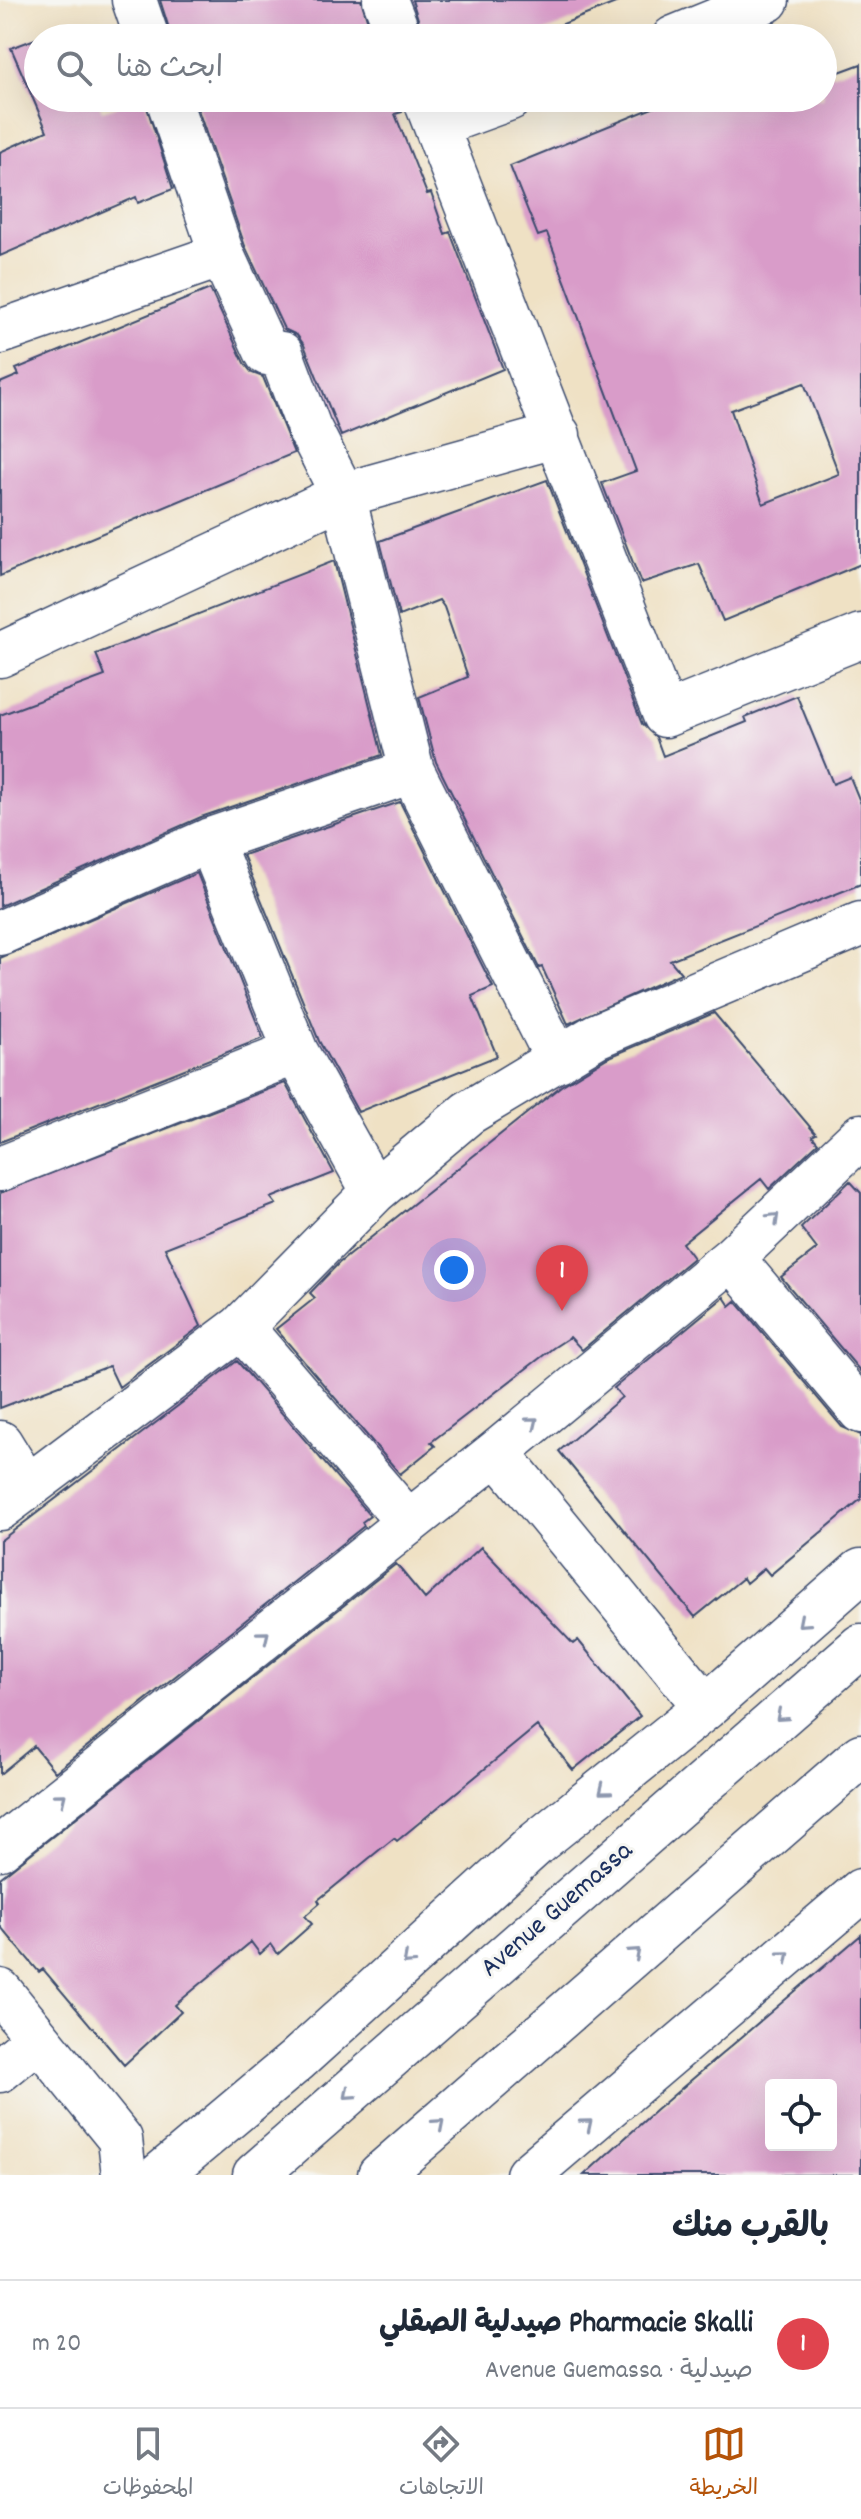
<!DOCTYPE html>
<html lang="ar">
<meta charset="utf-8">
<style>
:root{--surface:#fff;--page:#f6f6f7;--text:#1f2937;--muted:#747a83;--line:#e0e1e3;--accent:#b45309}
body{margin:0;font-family:Dekko,"Playpen Sans Arabic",sans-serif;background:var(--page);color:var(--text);direction:rtl}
.controls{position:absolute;right:24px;bottom:24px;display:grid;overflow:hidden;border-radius:8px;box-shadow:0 8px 32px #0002}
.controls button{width:72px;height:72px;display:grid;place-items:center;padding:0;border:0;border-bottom:2px solid var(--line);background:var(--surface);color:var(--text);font:40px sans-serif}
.you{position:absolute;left:454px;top:1270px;width:28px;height:28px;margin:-20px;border:6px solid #fff;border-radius:50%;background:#1a73e8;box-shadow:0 0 0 12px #1a73e833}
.badge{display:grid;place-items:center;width:52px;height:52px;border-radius:50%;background:var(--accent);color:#fff;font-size:26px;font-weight:700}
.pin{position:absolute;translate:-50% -66px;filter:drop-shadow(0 2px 4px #0008)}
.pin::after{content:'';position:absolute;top:42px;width:28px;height:24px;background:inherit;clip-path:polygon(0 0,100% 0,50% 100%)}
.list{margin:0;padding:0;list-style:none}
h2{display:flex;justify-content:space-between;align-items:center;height:104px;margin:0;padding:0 32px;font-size:34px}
h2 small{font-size:26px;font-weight:400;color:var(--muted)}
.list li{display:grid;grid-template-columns:52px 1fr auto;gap:24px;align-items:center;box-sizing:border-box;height:128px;padding:0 32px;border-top:2px solid var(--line)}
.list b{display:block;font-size:30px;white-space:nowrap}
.list p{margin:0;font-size:26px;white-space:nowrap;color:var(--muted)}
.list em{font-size:26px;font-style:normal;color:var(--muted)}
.icon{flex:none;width:44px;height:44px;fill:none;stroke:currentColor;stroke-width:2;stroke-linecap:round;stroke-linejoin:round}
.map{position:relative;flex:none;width:861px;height:2175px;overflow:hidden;direction:ltr}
.search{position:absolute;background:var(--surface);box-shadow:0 8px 32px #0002;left:24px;right:24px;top:24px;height:88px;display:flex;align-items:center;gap:20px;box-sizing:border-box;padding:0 28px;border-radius:44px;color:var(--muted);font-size:30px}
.sheet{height:232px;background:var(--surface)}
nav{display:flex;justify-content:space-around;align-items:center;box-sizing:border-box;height:112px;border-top:2px solid var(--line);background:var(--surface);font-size:22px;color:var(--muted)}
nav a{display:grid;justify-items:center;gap:4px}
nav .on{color:var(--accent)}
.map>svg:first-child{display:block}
.building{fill:#d99cc9;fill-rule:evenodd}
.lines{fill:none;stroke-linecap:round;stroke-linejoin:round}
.minor-casing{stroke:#3b4a6d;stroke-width:47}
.major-casing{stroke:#3b4a6d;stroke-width:47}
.minor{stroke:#fff;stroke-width:44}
.major{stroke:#fff;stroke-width:44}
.oneway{stroke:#8d97ae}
.labels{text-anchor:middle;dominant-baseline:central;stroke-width:6;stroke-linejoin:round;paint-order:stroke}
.street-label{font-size:28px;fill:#1b2f5e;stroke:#f6f6f2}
</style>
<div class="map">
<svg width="861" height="2175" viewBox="0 0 861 2175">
<rect width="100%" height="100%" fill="#f6f6f2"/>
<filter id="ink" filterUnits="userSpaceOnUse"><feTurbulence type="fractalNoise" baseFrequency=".0125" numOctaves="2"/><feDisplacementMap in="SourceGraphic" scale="16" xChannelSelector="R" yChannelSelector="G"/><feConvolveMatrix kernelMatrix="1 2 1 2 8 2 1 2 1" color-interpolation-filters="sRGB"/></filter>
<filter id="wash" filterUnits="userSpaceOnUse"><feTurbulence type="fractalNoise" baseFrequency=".006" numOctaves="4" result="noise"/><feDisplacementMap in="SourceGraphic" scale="32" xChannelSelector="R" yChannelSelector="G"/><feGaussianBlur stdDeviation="1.8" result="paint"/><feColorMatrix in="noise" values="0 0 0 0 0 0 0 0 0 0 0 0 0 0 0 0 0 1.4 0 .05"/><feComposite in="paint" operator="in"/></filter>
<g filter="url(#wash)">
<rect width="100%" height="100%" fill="#efe1c4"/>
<g id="blocks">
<path class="building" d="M 160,0 L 361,0 L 373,38 L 172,38 Z
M 412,0 L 618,0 L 618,2 L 528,38 L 424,38 Z
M 66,27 L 71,38 L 38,38 Z
M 38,38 L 38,98 L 97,98 L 102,111 L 144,98 L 173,189 L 138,203 L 136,197 L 0,256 L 0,152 L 47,131 L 11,48 Z
M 861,64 L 861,564 L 723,621 L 699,564 L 641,583 L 602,483 L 636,471 L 547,233 L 538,236 L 510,166 L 677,98 L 823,98 L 823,78 ZM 804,383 L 839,474 L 763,504 L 731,410 Z
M 194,98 L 397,98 L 402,112 L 395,114 L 427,194 L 431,193 L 445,234 L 450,232 L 503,369 L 341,436 L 304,345 L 297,335 L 284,329 L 245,246 Z
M 210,289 L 244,363 L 252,373 L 263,377 L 294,453 L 0,576 L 0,383 L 19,375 L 16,369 Z
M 547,480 L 642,724 L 656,737 L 663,756 L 747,722 L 745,717 L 797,696 L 833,784 L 850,777 L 861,804 L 861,884 L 670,960 L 681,973 L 568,1024 L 542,967 L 539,968 L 436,762 L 419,697 L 468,677 L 444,607 L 439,600 L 399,616 L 380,541 Z
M 334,561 L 382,755 L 201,817 L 0,906 L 0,715 L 105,676 L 96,654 Z
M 400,802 L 493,987 L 472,996 L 497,1056 L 358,1112 L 319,1041 L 243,855 Z
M 197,873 L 263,1038 L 0,1142 L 0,958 Z
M 714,1013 L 816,1134 L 812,1136 L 818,1143 L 769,1189 L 761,1179 L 682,1243 L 693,1258 L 582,1350 L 570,1337 L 553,1348 L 431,1442 L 435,1446 L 400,1474 L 276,1329 L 315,1298 L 310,1293 L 339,1263 L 561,1086 L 607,1058 Z
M 285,1083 L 334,1173 L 271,1198 L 276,1204 L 165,1248 L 201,1326 L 119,1387 L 109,1366 L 0,1408 L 0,1193 Z
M 850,1181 L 861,1193 L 861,1372 L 781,1277 L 817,1249 L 801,1228 Z
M 724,1297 L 730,1306 L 736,1301 L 842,1427 L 861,1435 L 861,1499 L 770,1575 L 764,1568 L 746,1583 L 743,1578 L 695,1617 L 559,1451 L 622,1397 L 614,1388 Z
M 237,1361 L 370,1516 L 362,1522 L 364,1526 L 55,1772 L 34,1746 L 0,1774 L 0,1541 Z
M 481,1547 L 573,1644 L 578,1640 L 640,1716 L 573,1770 L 537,1726 L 397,1841 L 394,1838 L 318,1900 L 320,1903 L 305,1916 L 312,1924 L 278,1954 L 271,1944 L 260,1954 L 251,1942 L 175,2005 L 181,2012 L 124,2065 L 43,1969 L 39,1972 L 0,1926 L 0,1878 L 396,1564 L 425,1599 Z
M 861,1935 L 861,2175 L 584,2175 L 655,2111 ZM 771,2085 L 831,2085 L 831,2145 L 771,2145 Z"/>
</g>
</g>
<g filter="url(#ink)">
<use href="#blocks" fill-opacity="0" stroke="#3b4a6d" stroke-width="2"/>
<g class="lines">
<g class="minor-casing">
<path id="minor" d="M 134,0 L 147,38
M 385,0 L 400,38
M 674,38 L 767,0
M 168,98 L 222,255 L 267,353 L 281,354 L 309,428 L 343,495 L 412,771 L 558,1060
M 425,98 L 665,715 L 861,636
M 436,125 L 510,98
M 0,332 L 222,255
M 0,655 L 343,495 L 558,435
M 210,840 L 296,1052 L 374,1192
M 0,933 L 210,840 L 412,771
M 0,1169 L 296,1052
M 732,1258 L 861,1411
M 241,1327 L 407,1521
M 0,1443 L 27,1487
M 497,1452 L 706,1707
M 0,1508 L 241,1327 L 374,1192 L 468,1113 L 596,1036 L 861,924
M 0,1848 L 497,1452 L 732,1258 L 861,1136
M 0,1991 L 120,2139 L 124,2175
M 0,2070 L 37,2040
M 160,2175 L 296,2061 L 538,1842 L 706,1707 L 861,1571
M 528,2175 L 861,1891"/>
</g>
<g class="major-casing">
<path id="major" d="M 255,2175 L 861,1646
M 380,2175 L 861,1756"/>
</g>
<use href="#minor" class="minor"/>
<use href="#major" class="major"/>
</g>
<defs><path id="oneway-chevron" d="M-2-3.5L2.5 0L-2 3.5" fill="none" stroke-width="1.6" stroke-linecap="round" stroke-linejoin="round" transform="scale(2)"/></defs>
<g class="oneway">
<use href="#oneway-chevron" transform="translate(774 1218) rotate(-44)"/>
<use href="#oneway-chevron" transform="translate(533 1422) rotate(-39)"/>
<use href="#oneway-chevron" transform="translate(803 1622) rotate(139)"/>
<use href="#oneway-chevron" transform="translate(264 1636) rotate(-39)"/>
<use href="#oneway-chevron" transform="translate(781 1716) rotate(139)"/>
<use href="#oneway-chevron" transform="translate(604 1790) rotate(141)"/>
<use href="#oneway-chevron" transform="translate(61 1798) rotate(-39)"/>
<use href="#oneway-chevron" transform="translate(635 1953) rotate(-41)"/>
<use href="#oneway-chevron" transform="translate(785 1956) rotate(-40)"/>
<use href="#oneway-chevron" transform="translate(408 1960) rotate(138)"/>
<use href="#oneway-chevron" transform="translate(349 2094) rotate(139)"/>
<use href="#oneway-chevron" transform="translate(439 2124) rotate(-41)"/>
<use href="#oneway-chevron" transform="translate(587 2124) rotate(-40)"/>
</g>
</g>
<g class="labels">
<g class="street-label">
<text transform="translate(558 1911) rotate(-41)">Avenue Guemassa</text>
</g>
</g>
</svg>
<div class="controls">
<button><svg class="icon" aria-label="locate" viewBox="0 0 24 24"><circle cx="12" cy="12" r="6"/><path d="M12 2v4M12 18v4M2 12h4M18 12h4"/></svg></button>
</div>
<div class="you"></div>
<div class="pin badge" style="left:562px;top:1311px;background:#e0444e">1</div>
<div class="search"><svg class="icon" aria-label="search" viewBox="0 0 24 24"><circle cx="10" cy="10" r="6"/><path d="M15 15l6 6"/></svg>ابحث هنا</div>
</div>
<section class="sheet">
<h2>بالقرب منك<small></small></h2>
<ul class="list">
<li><span class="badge" style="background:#e0444e">1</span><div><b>Pharmacie Skalli صيدلية الصقلي</b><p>صيدلية · Avenue Guemassa</p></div><em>20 m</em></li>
</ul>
</section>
<nav>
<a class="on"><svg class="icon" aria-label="map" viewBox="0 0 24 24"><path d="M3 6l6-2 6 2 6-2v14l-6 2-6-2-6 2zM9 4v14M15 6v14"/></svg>الخريطة</a>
<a><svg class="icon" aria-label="directions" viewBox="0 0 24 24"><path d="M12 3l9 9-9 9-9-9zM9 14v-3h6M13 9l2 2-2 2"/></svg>الاتجاهات</a>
<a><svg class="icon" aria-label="saved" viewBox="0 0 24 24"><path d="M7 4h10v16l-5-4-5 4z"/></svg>المحفوظات</a>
</nav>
